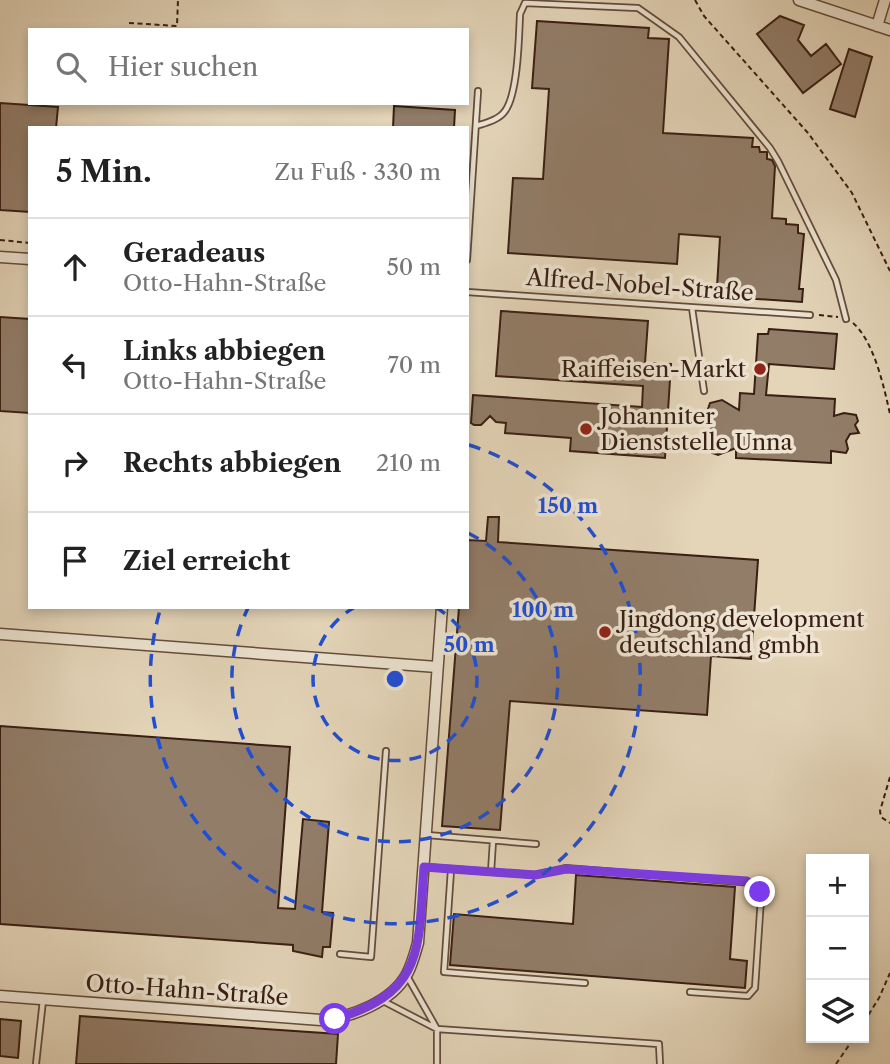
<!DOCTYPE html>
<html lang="de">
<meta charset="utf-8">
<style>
:root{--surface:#fff;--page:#f2f2f2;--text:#222;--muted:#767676;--line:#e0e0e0}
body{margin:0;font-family:"Libre Caslon Text",serif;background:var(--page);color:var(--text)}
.controls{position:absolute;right:21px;bottom:21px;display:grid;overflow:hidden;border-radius:0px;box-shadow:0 4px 10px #0003}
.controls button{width:63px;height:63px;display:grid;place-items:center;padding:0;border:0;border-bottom:2px solid var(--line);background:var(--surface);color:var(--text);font:35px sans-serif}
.stop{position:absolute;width:21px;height:21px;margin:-16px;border:5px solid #7c3aed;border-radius:50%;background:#fff}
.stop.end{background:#7c3aed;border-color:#fff;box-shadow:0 2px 7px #0008}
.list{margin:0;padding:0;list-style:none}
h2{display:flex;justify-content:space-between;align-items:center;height:91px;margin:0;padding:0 28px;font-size:30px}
h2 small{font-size:23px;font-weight:400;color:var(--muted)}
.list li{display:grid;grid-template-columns:46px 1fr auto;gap:21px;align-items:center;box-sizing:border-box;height:98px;padding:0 28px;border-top:2px solid var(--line)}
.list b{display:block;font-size:26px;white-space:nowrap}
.list p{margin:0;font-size:23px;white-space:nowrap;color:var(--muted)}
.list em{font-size:23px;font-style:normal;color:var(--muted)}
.icon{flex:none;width:38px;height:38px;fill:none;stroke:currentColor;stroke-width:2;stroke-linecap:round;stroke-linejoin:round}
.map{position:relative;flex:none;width:890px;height:1064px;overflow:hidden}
.search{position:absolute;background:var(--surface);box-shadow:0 4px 10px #0003;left:28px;top:28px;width:441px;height:77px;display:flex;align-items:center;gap:18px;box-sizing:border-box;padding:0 24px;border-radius:0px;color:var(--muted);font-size:26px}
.panel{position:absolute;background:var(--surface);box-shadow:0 4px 10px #0003;left:28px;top:126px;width:441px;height:483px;border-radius:0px}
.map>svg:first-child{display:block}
.building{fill:#927d69;stroke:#391e13;stroke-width:2}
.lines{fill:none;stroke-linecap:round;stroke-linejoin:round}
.lane-casing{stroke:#644c3c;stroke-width:8}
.street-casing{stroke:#644c3c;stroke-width:13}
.path{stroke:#391e13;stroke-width:2;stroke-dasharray:5 3.5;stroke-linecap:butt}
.lane{stroke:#ede4d2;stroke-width:4.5}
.street{stroke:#ede4d2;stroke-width:10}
.route{stroke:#7c3aed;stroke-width:9}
.ring{fill:none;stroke:#1d4ed8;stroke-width:3.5;stroke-dasharray:12 9}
.poi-dot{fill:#8f2418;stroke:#ede4d2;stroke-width:2.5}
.labels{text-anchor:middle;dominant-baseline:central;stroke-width:7;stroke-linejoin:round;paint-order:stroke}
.street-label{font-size:23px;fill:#391e13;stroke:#ede4d2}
.poi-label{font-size:23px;fill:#391e13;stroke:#ede4d2;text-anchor:start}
.centre{fill:#1d4ed8;stroke:#ede4d2;stroke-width:3.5}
.ring-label{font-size:21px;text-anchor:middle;font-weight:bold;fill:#1d4ed8;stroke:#ede4d2;stroke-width:7;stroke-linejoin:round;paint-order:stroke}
</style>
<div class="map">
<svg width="890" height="1064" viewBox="0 0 890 1064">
<rect width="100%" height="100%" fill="#e4d5b9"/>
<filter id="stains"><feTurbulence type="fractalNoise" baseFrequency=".00286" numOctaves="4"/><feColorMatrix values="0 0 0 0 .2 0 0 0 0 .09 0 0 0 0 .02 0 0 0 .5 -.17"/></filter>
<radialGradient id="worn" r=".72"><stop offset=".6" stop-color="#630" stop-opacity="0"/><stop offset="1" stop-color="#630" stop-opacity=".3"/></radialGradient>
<path class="building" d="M 780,16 L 804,25 L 798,40 L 811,56 L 826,44 L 841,64 L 803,93 L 757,34 Z
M 537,21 L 649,28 L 648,38 L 669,39 L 663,133 L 753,138 L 752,147 L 759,147 L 760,152 L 767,152 L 767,159 L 772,160 L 775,166 L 772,218 L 786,219 L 786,224 L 798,225 L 798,233 L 804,234 L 799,289 L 803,289 L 802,302 L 727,297 L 717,287 L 720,237 L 679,234 L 677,264 L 508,253 L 513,178 L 543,179 L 549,89 L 532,88 Z
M 849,49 L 872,57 L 855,117 L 830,109 Z
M 0,103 L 58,107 L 56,128 L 30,128 L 30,212 L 0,210 Z
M 394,106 L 455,110 L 454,128 L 393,128 Z
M 501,311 L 648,321 L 645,363 L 671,364 L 665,458 L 570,451 L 571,438 L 505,433 L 506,423 L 496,422 L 490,416 L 481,425 L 474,425 L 471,423 L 473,395 L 642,407 L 643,386 L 496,376 Z
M 0,317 L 30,319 L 30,413 L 0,411 Z
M 769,329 L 837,334 L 834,369 L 769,364 L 766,395 L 835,399 L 834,416 L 844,413 L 856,415 L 858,421 L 855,425 L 859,433 L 850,434 L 846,441 L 848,449 L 846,453 L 831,451 L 831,463 L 736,458 L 736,448 L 718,455 L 712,453 L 705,446 L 705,437 L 713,426 L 706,415 L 710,403 L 722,400 L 739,410 L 740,393 L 754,394 L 758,334 L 768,334 Z
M 488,517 L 499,517 L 498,542 L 758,560 L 751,659 L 711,656 L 707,715 L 510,701 L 500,830 L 442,826 L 459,607 L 467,607 L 467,540 L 486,541 Z
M 0,726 L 290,747 L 278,908 L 295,909 L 303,819 L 329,822 L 322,912 L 333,913 L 330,947 L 323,947 L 322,957 L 293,951 L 293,945 L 0,924 Z
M 576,875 L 735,887 L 730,959 L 747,961 L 745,988 L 450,965 L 454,914 L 573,924 Z
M 80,1016 L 338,1034 L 336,1064 L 76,1064 Z
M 0,1019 L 21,1021 L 18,1058 L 0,1056 Z"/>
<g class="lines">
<g class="lane-casing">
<path id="lane" d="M 476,126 C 485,123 499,120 505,111 C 518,94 519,36 520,14 L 525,3 L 638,8 L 679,37 L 770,148 L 778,161 L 836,280 L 846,319
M 467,260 L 478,91
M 467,292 L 810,315
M 692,308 L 704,391
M 427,835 L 536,844
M 425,867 L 535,875 L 566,868 L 752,883 L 757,887 L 761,898 L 755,988 L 748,996 L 690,992
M 451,870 L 444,972 L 585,983
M 491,872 L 493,841
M 340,954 L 371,957 L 386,751
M 407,976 L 437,1029 L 437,1064
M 383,1001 L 437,1029 L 659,1044 L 660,1064
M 36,1064 L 43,1000"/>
</g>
<g class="street-casing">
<path id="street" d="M 799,0 L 890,30
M 877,26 L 885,0
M 0,257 L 30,259
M 0,634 L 437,667
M 0,996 L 321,1020 C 350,1018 392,1002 407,974 C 412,965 415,953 418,943 L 442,607"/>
</g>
<path class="path" d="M 695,0 L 704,16 L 808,133 L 852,193 L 890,271
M 129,23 L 177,26 L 178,0
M 0,240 L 30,243
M 819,315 L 838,317
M 853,323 C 874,341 884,387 890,414
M 890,777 L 880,811 L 881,817 L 890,823
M 864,1022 L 879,998 L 890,973
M 836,1064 L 854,1038"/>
<use href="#lane" class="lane"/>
<use href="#street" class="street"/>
</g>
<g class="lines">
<path class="route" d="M 335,1019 C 426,992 418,947 424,867 L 535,875 L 566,869 L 747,881 L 757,887 L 760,892"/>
</g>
<g class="ring">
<path d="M435 607A82 82 0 1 1 355 607"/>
<path d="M468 533A163 163 0 1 1 248 608"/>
<path d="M469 445A245 245 0 1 1 161 607"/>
</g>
<g class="poi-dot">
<circle cx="760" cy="369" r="7"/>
<circle cx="586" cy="429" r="7"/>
<circle cx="605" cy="632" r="7"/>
</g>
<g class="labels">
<g class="street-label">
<text transform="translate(640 285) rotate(4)">Alfred-Nobel-Straße</text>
<text transform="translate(187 990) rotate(4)">Otto-Hahn-Straße</text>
</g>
<g class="poi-label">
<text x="746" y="369" text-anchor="end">Raiffeisen-Markt</text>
<text x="600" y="416">Johanniter<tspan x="600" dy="26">Dienststelle Unna</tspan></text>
<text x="619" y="619">Jingdong development<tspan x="619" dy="26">deutschland gmbh</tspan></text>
</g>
</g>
<circle cx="395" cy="679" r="10" class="centre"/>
<g class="ring-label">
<text x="568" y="513">150 m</text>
<text x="543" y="617">100 m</text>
<text x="469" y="652">50 m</text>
</g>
<rect width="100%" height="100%" filter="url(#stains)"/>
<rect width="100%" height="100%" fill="url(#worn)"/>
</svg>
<div class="controls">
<button>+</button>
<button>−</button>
<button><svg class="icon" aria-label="layers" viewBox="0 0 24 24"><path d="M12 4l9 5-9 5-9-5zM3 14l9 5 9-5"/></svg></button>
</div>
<div class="stop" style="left:335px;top:1019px"></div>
<div class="stop end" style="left:760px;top:892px"></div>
<div class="search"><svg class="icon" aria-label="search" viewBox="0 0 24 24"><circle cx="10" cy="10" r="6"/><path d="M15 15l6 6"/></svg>Hier suchen</div>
<section class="panel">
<h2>5 Min.<small>Zu Fuß · 330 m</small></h2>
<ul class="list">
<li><svg class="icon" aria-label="ahead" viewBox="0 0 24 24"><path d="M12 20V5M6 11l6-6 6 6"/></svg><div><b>Geradeaus</b><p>Otto-Hahn-Straße</p></div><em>50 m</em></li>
<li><svg class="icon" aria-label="left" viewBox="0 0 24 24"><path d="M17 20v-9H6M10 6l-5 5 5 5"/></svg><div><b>Links abbiegen</b><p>Otto-Hahn-Straße</p></div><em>70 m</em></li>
<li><svg class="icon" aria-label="right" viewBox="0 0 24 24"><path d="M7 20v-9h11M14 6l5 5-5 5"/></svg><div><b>Rechts abbiegen</b></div><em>210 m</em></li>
<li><svg class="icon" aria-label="arrive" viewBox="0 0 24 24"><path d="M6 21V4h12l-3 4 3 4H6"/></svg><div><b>Ziel erreicht</b></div></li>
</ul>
</section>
</div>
